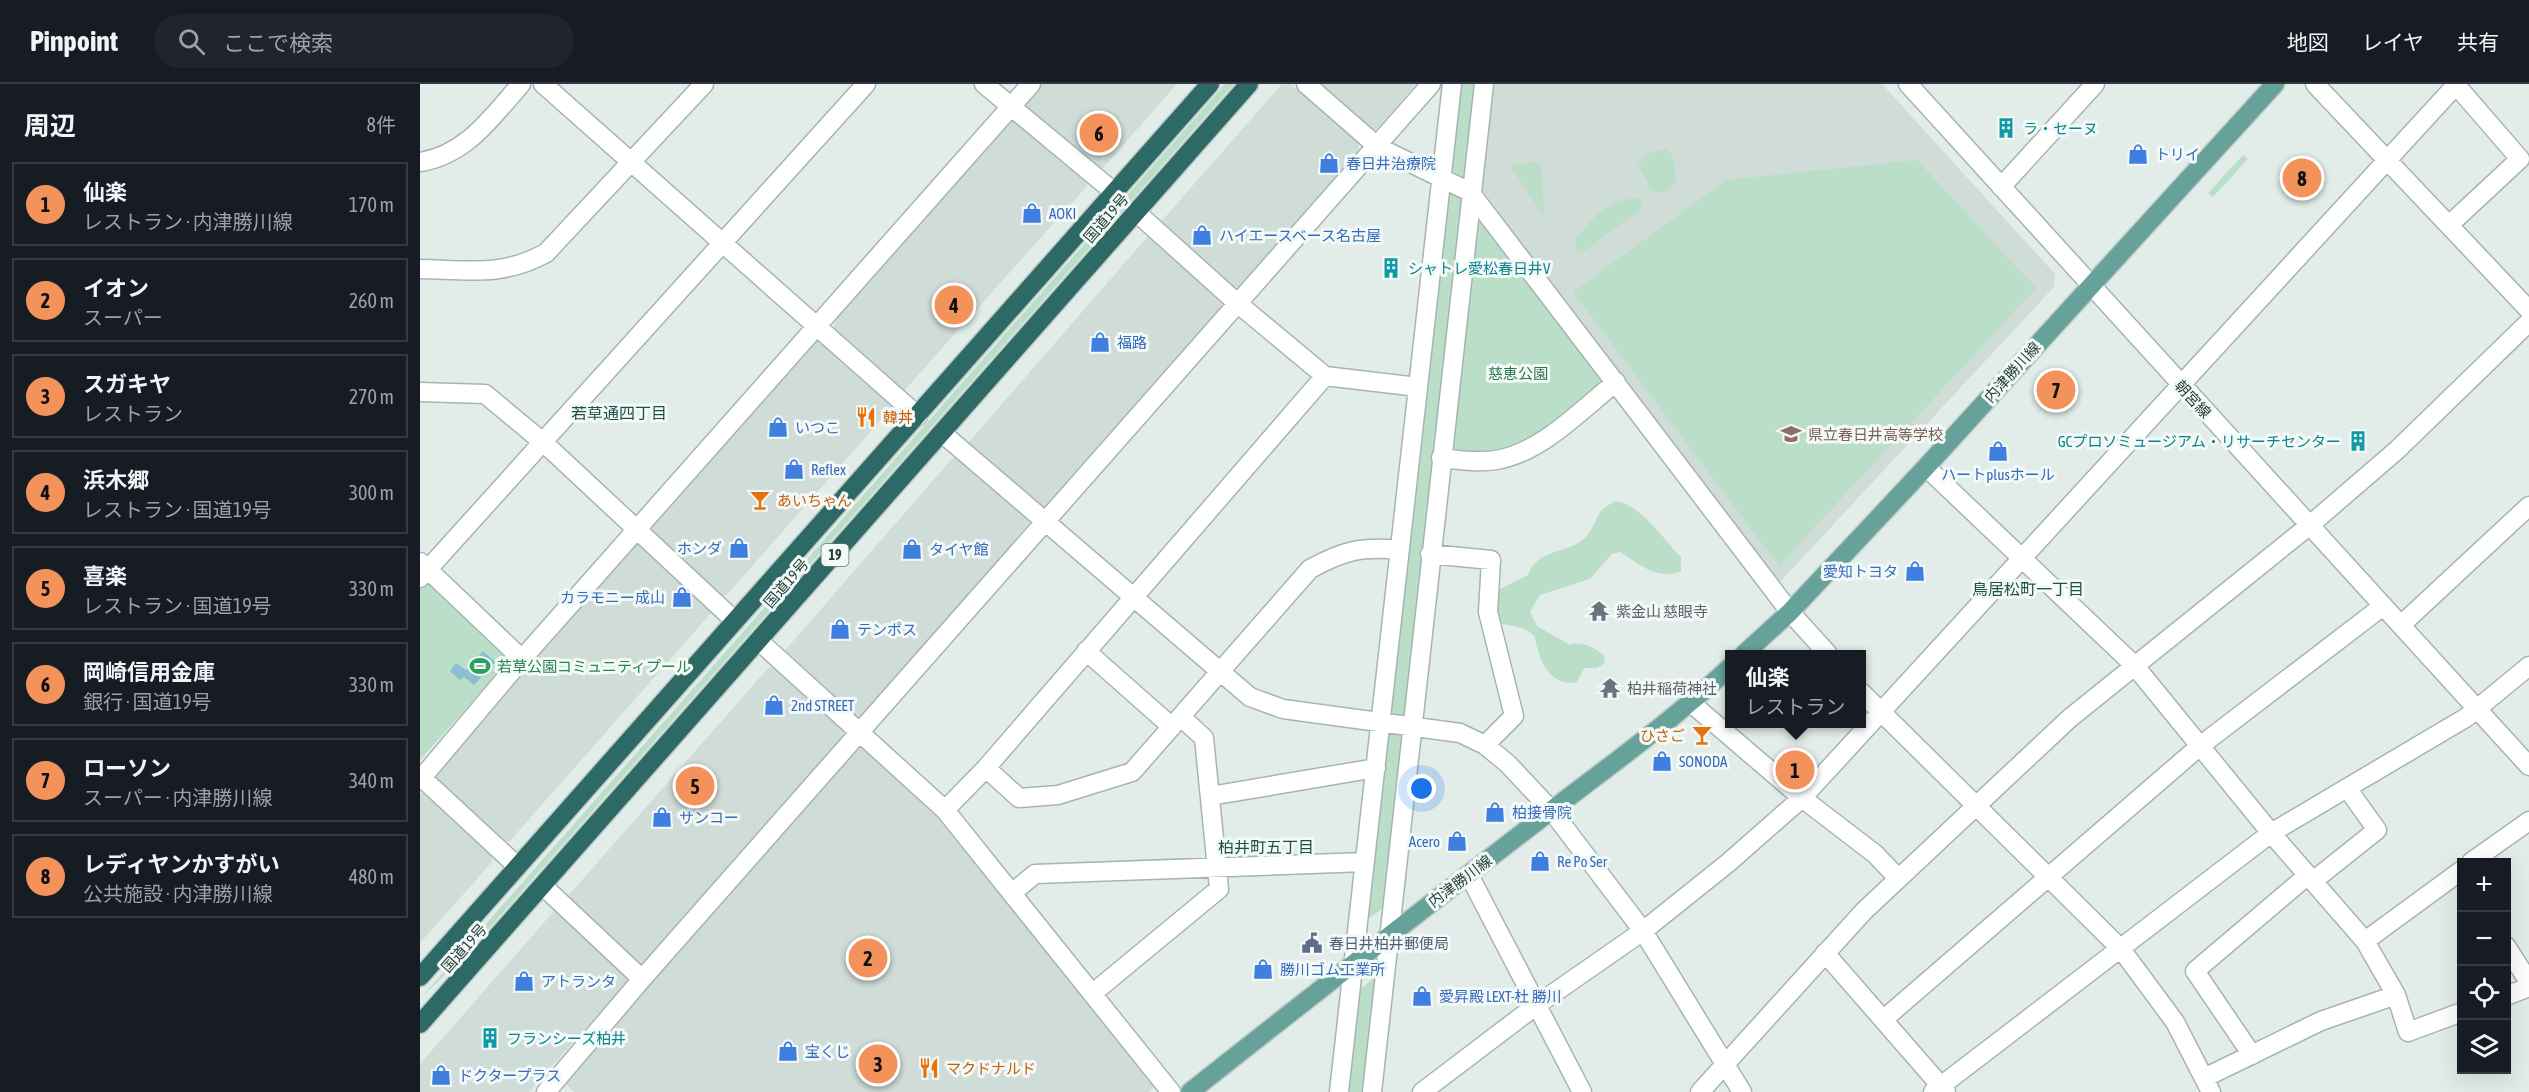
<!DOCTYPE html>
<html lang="ja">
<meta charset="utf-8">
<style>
:root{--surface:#171b24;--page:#20242c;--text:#f1f3f6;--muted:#9ea1a6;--line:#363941;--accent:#f3925a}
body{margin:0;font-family:"Asap Condensed","Noto Sans JP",sans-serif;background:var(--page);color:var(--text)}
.controls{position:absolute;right:18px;bottom:18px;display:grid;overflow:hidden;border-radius:0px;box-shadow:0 6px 24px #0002}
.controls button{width:54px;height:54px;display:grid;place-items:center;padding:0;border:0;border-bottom:2px solid var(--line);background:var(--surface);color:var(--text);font:30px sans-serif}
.you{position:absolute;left:1002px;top:705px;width:21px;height:21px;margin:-15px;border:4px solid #fff;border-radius:50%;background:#1a73e8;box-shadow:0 0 0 9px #1a73e833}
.badge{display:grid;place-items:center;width:39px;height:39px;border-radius:50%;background:var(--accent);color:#111;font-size:20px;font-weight:700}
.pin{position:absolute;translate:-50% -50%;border:3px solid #fff;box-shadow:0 2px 6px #0006}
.popup{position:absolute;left:1305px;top:566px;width:141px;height:78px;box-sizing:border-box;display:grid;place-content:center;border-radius:0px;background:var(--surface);filter:drop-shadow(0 2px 4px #0005);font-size:20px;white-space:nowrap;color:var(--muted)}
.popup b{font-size:22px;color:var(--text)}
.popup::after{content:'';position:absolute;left:50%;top:100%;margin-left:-12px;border:12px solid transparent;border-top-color:var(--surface)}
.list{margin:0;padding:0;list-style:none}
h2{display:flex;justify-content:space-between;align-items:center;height:78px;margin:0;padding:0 24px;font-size:26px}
h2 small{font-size:20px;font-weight:400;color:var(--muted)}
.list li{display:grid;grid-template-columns:39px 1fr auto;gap:18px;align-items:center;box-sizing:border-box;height:84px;margin:0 12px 12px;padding:0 12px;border:2px solid var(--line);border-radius:0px}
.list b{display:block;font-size:22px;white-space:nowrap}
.list p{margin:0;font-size:20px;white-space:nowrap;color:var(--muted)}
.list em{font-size:20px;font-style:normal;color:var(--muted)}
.icon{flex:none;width:33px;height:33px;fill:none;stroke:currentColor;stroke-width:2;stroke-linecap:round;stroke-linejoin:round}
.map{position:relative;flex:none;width:2109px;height:1008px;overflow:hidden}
header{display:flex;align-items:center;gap:36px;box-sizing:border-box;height:84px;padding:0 30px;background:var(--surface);border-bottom:2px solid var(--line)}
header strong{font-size:28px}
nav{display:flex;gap:33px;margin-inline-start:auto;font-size:21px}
.search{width:420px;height:54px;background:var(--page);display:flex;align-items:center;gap:15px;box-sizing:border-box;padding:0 21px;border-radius:33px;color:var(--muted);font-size:22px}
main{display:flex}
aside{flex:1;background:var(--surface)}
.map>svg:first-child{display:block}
.built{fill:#d0dcd8}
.green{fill:#bbdec9}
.water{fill:#8abed2}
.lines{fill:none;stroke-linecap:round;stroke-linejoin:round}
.minor-casing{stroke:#a5b5b1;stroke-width:21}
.major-casing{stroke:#c1c9c8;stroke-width:21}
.highway-casing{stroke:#c1c9c8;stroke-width:21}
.minor{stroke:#fff;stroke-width:18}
.major{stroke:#66a29a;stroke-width:18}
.highway{stroke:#2d6a65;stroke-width:18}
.labels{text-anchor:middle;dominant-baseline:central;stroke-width:6;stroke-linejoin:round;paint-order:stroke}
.shield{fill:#f3f9f7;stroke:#617673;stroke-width:1.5}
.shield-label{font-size:14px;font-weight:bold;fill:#223e3a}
.culture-label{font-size:15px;fill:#0d838f;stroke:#f3f9f7;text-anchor:start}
.shop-label{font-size:15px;fill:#366cbe;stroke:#f3f9f7;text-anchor:start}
.street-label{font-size:15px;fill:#223e3a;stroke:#f3f9f7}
.park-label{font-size:15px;fill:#2c7551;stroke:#f3f9f7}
.food-label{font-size:15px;fill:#c56008;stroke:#f3f9f7;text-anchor:start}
.education-label{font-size:15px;fill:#785e54;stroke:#f3f9f7;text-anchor:start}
.worship-label{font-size:15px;fill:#5b616d;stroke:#f3f9f7;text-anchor:start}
.leisure-label{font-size:15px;fill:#27864d;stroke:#f3f9f7;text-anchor:start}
.service-label{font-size:15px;fill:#4e5e75;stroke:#f3f9f7;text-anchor:start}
.neighbourhood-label{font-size:16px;fill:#1e504a;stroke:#f3f9f7}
</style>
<header>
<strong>Pinpoint</strong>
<div class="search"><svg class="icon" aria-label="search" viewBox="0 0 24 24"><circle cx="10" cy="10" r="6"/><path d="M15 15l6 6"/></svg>ここで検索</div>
<nav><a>地図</a><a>レイヤ</a><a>共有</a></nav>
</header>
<main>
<aside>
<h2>周辺<small>8件</small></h2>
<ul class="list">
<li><span class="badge">1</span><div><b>仙楽</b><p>レストラン · 内津勝川線</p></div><em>170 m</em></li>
<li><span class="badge">2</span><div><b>イオン</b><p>スーパー</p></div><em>260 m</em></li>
<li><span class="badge">3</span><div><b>スガキヤ</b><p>レストラン</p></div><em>270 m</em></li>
<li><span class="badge">4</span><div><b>浜木郷</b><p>レストラン · 国道19号</p></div><em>300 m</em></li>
<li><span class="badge">5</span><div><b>喜楽</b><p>レストラン · 国道19号</p></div><em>330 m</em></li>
<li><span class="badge">6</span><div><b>岡崎信用金庫</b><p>銀行 · 国道19号</p></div><em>330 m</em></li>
<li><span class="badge">7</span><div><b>ローソン</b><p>スーパー · 内津勝川線</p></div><em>340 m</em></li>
<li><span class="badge">8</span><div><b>レディヤンかすがい</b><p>公共施設 · 内津勝川線</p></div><em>480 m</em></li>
</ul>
</aside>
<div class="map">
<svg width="2109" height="1008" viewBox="0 0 2109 1008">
<rect width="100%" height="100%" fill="#e2ede9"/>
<path class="built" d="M 622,0 L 757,0 L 683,84 L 675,86 L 605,27 L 605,19 Z
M 870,0 L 939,59 L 938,69 L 820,203 L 812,203 L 739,140 L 861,1 Z
M 898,0 L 996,0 L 957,45 L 951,46 Z
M 1069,0 L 1462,0 L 1635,190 L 1634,203 L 1360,498 L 1356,499 L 1061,105 Z
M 590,36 L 598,36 L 666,95 L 667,102 L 483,308 L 414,244 L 416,234 Z
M 729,151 L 803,212 L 804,220 L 625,422 L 621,423 L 548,359 Z
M 395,257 L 403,257 L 471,315 L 472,323 L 307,511 L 299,511 L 232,451 L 232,442 Z
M 536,370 L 611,437 L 441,633 L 433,634 L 362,570 Z
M 216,460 L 224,460 L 291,523 L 291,529 L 89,758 L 84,758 L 16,695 L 15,689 Z
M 356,581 L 424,644 L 423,652 L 222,880 L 215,881 L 148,819 L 148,812 L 349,583 Z
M 445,662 L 521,732 L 734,997 L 733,1004 L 729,1008 L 154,1008 L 146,1000 L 147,992 L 437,663 Z
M 0,709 L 6,709 L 71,770 L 72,778 L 0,859 Z
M 135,826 L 206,890 L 206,899 L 109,1008 L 0,1008 L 0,980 Z"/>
<path class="green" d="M 805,0 L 814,0 L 49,867 L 0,915 Z
M 1037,0 L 1055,0 L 1045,94 L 1027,84 Z
M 1248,65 L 1254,75 L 1256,98 L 1247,107 L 1234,110 L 1218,81 L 1227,69 Z
M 1823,71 L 1828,75 L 1793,113 L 1788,109 Z
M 1497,76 L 1616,204 L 1359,482 L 1153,208 L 1306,96 Z
M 1116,78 L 1121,83 L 1125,134 L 1091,83 L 1094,80 Z
M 1026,106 L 1042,113 L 985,633 L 968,630 Z
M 1215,114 L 1222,117 L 1222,125 L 1163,168 L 1156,165 L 1155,157 C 1169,136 1188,116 1215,114 Z
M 1061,137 L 1180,294 L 1179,301 C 1125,345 1107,372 1032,368 L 1029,362 L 1054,139 Z
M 1195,417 C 1221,420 1243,455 1261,473 L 1261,487 C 1237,497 1221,481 1200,468 L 1192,470 L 1170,495 L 1120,511 L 1110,527 L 1117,542 L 1150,561 C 1161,556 1175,564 1184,571 L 1185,579 L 1177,584 L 1164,584 L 1157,598 C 1136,603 1123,585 1118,566 C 1116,562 1116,556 1114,552 C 1106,542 1089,542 1079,539 L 1075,520 L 1078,506 L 1108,491 C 1117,467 1138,470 1158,459 C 1173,451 1173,436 1183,425 C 1186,422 1192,419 1195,417 Z
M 11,500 L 89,570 L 89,577 L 0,676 L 0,505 L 4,501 Z
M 965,649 L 982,651 L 962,825 L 944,838 Z
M 955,893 L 943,1008 L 925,1008 L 937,908 Z"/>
<path class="water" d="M 63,567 L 75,578 L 54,601 L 44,593 L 40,596 L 30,587 L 36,579 L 46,586 Z"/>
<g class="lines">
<g class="minor-casing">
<path id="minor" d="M 123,0 L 498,332
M 564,0 L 694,108
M 886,0 L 958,63 L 1050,108 L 1370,528 L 1408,570
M 1488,0 L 2109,682
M 1895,0 L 2109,226
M 0,78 C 46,71 72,33 101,0
M 1581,103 L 1675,0
M 716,128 L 816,218 L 905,292 L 998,303
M 2029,141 L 2100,75 L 2036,1
M 0,185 C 49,186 82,193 126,169 L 284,0
M 0,308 L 65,310 L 124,359 L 315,537
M 522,349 L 830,613 L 863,625 L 1040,649 L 1065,661 L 1088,680 L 1132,727 L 1223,847 L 1322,1008
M 1021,374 C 1039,376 1058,379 1076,376 C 1121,369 1161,326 1196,298
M 1506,383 L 1714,581 L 1851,749 L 1945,857 L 1976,911 L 1988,948 L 2042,928
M 1010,470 L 1071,476 L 1068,528 L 1094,632 L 1065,661
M 0,478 L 102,575
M 0,494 L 446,0
M 1981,541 L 2109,422
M 339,557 L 525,726 L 751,1008
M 666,567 L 752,643
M 1441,608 L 1701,865 L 1755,938 L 1791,1008
M 1271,619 L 1382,714 L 1455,770 L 1478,794
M 566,684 L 599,714 L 638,711 L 712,688 L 890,485 C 923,467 941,462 979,466
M 0,692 L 97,782
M 0,696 L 102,575 L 611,0
M 790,712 L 956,684
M 525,726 L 566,684 L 905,292
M 2051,778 L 2109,737
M 1049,791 L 1162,1008
M 1893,797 L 1957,746 L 1927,704
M 123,802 L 222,895
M 593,808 L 615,790 L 945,778
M 1945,857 L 2042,786
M 2086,862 L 2109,898
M 1405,869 L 1526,1008
M 673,909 L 799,805 L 784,654 L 761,633
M 2086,912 L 2109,903
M 1464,935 L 1780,662 L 1963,522
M 1832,971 L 1775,887 L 1888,791
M 1784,994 L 1901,937 L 1976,911
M 126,1008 L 222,895 L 1011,0
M 919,1008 L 1032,0
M 952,1008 L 1064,0
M 1002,1008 L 1118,920 L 1223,847 L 1308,779 L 1382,714 L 2037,0
M 1280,1008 L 1444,827 L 1650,634 L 1890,441 L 1977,366 L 2109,238
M 1513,1008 L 1851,749 L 2047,633 L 2109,582"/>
</g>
<g class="major-casing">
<path id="major" d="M 1324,570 L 1370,528 L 1506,383 L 1855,0
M 770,1008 C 890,913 1011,819 1132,726 C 1192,680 1253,636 1309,584"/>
</g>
<g class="highway-casing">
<path id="highway" d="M 0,893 L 790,0
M 0,940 L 829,0"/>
</g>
<use href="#minor" class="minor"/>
<use href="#major" class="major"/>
<use href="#highway" class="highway"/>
</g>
<defs>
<g id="building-bare" transform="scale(1.62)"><path d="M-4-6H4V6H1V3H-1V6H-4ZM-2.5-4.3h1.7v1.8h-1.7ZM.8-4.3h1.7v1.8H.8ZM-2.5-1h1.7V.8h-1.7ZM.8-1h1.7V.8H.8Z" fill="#0f9aa8" stroke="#f3f9f7" stroke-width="2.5" paint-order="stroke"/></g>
<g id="shop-bare" transform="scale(1.62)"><path d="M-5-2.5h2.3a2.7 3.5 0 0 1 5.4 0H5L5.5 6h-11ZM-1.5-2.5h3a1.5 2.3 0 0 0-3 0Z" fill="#3f7fe0" stroke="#f3f9f7" stroke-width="2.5" paint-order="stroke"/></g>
<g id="restaurant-bare" transform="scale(1.62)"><path d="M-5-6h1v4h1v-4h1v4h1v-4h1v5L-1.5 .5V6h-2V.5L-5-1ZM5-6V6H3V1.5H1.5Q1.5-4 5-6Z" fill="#e8710a" stroke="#f3f9f7" stroke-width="2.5" paint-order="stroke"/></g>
<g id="school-bare" transform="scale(1.62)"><path d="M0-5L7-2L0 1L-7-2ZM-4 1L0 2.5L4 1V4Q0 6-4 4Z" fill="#8d6e63" stroke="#f3f9f7" stroke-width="2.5" paint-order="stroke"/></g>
<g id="bar-bare" transform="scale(1.62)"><path d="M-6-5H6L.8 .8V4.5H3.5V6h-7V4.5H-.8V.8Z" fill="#e8710a" stroke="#f3f9f7" stroke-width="2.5" paint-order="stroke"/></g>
<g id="temple-bare" transform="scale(1.62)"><path d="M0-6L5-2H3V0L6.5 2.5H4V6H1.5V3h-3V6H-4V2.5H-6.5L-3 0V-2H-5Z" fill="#6b7280" stroke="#f3f9f7" stroke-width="2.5" paint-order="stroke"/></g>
<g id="stadium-bare" transform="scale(1.62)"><path d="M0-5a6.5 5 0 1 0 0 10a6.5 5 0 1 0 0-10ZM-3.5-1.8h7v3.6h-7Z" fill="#2e9e5b" stroke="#f3f9f7" stroke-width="2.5" paint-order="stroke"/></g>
<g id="civic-bare" transform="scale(1.62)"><path d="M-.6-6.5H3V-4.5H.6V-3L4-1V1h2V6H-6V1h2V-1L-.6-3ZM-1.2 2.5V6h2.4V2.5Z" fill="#5c6f8a" stroke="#f3f9f7" stroke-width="2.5" paint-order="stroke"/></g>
</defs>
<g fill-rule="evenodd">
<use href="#building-bare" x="1586" y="44"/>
<use href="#shop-bare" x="1718" y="70"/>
<use href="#shop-bare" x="909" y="79"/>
<use href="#shop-bare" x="612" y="129"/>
<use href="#shop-bare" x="782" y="151"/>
<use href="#building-bare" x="971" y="184"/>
<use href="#shop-bare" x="680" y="258"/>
<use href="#restaurant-bare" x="446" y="333"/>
<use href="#shop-bare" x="358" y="343"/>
<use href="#school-bare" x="1371" y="350"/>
<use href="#building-bare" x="1938" y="357"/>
<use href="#shop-bare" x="1578" y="367"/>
<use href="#shop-bare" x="374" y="385"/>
<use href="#bar-bare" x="340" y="416"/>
<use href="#shop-bare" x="319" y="464"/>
<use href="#shop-bare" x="492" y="465"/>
<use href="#shop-bare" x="1495" y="487"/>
<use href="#shop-bare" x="262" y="513"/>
<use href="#temple-bare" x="1179" y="527"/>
<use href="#shop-bare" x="420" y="545"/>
<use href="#stadium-bare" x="60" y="582"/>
<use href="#temple-bare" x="1190" y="604"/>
<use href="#shop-bare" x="354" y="621"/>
<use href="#bar-bare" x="1282" y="651"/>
<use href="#shop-bare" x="1242" y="677"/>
<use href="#shop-bare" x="1075" y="728"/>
<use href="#shop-bare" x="242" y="733"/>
<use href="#shop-bare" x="1037" y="757"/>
<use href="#shop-bare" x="1120" y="777"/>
<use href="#civic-bare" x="892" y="859"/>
<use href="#shop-bare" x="843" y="885"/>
<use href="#shop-bare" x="104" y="897"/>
<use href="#shop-bare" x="1002" y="912"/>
<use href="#building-bare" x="70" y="954"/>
<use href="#shop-bare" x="368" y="967"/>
<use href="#restaurant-bare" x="509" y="984"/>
<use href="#shop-bare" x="21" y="991"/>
</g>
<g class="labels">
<rect class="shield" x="401.5" y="460" width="27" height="22" rx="4.5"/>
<g class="shield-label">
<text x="415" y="471">19</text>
</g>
<g class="culture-label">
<text x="1603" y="44">ラ・セーヌ</text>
<text x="988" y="184">シャトレ愛松春日井V</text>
<text x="1921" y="357" text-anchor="end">GCプロソミュージアム・リサーチセンター</text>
<text x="87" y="954">フランシーズ柏井</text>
</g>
<g class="shop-label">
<text x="1735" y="70">トリイ</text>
<text x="926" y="79">春日井治療院</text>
<text x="629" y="129">AOKI</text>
<text x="799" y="151">ハイエースベース名古屋</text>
<text x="697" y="258">福路</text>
<text x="375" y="343">いつこ</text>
<text x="391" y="385">Reflex</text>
<text x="1578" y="390" text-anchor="middle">ハートplusホール</text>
<text x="302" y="464" text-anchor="end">ホンダ</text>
<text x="509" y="465">タイヤ館</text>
<text x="1478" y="487" text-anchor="end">愛知トヨタ</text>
<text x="245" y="513" text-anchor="end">カラモニー成山</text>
<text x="437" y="545">テンポス</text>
<text x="371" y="621">2nd STREET</text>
<text x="1259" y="677">SONODA</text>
<text x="1092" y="728">柏接骨院</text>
<text x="259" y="733">サンコー</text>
<text x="1020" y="757" text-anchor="end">Acero</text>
<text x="1137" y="777">Re Po Ser</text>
<text x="860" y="885">勝川ゴム工業所</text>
<text x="121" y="897">アトランタ</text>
<text x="1019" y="912">愛昇殿 LEXT-杜 勝川</text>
<text x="385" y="967">宝くじ</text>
<text x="38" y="991">ドクタープラス</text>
</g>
<g class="street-label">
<text transform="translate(686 134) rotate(-49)">国道19号</text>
<text transform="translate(1592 288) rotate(-48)">内津勝川線</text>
<text transform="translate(1773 315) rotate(47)">朝宮線</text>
<text transform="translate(366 499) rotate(-49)">国道19号</text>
<text transform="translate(1040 797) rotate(-37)">内津勝川線</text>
<text transform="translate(44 864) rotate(-48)">国道19号</text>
</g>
<g class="park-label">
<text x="1098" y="289">慈恵公園</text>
</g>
<g class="food-label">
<text x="463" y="333">韓丼</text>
<text x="357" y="416">あいちゃん</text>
<text x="1265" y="651" text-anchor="end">ひさご</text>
<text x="526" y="984">マクドナルド</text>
</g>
<g class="education-label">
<text x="1388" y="350">県立春日井高等学校</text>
</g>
<g class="worship-label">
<text x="1196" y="527">紫金山 慈眼寺</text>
<text x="1207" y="604">柏井稲荷神社</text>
</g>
<g class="leisure-label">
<text x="77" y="582">若草公園コミュニティプール</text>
</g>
<g class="service-label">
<text x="909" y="859">春日井柏井郵便局</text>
</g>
<g class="neighbourhood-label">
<text x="199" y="329">若草通四丁目</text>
<text x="1608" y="505">鳥居松町一丁目</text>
<text x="846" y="763">柏井町五丁目</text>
</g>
</g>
</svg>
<div class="controls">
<button>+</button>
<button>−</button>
<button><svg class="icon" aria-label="locate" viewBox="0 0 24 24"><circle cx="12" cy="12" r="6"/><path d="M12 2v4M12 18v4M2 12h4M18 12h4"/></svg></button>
<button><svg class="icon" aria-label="layers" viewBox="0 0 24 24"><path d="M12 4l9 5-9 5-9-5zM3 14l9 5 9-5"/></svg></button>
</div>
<div class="you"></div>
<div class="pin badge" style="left:1375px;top:686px">1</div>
<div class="popup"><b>仙楽</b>レストラン</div>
<div class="pin badge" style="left:448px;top:874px">2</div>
<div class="pin badge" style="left:458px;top:980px">3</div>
<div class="pin badge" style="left:534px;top:221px">4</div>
<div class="pin badge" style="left:275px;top:702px">5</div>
<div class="pin badge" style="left:679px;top:49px">6</div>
<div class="pin badge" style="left:1636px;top:306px">7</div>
<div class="pin badge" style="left:1882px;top:94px">8</div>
</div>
</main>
